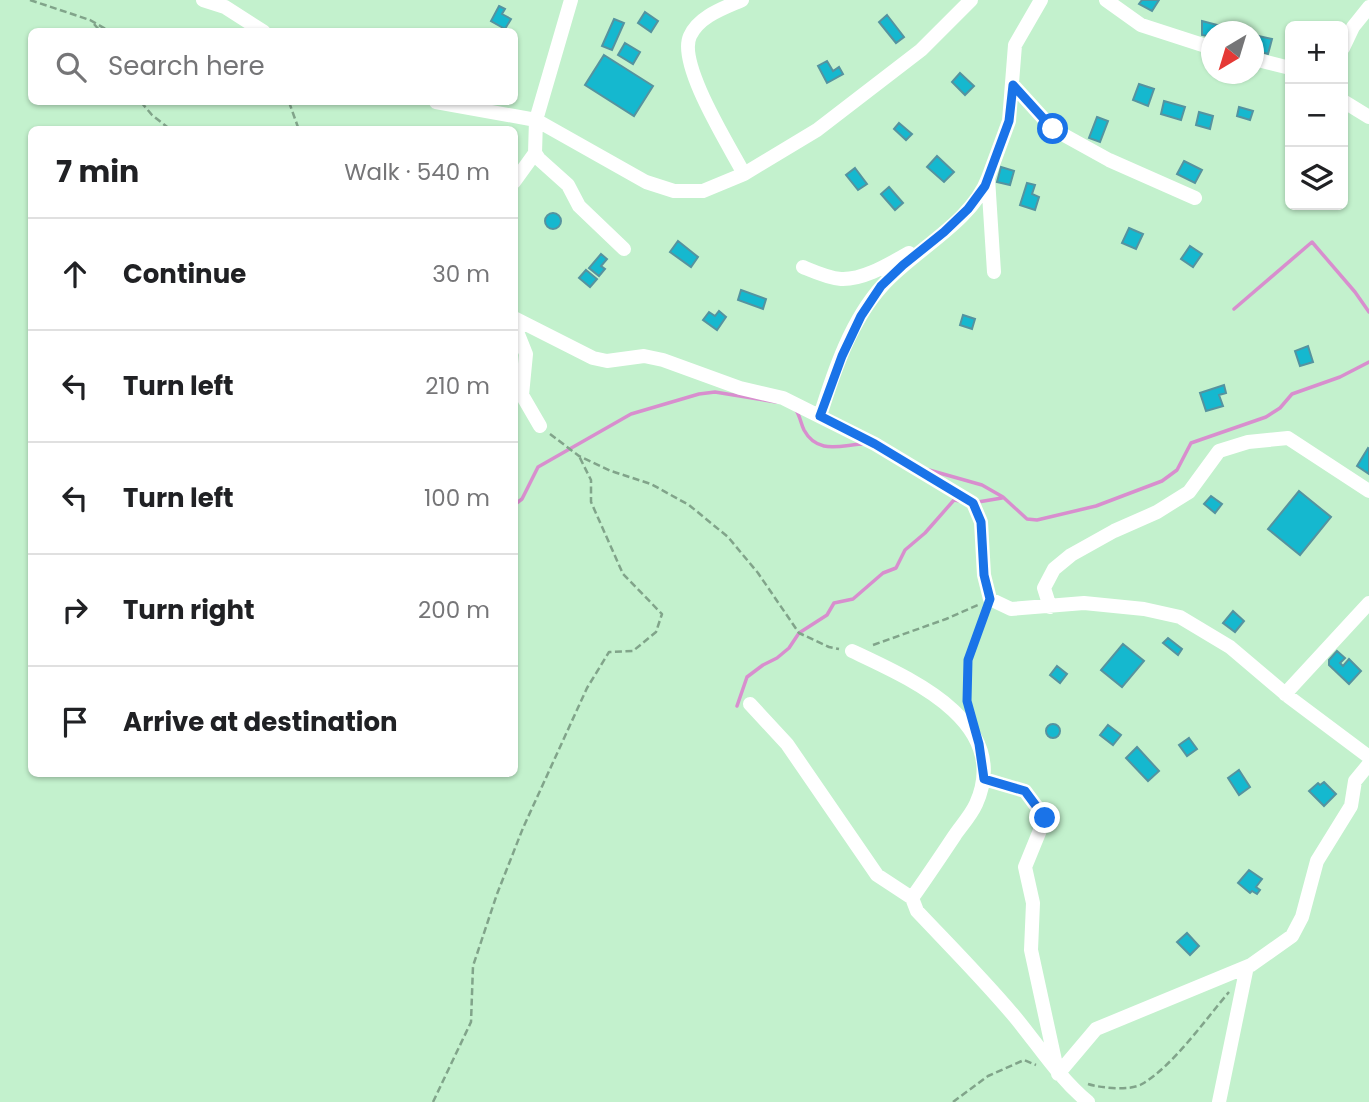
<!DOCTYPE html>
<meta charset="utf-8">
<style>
:root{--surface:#fff;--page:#f6f6f6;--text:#202124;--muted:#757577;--line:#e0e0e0}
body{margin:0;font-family:Poppins,sans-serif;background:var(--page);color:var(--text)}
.controls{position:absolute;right:21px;top:21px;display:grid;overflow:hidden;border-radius:10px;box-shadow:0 2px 5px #0004}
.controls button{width:63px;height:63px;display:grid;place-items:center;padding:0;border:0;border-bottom:2px solid var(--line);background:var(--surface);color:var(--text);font:35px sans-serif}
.compass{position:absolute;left:1201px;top:21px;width:63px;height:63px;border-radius:50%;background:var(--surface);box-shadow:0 2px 5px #0004;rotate:218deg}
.stop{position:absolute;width:21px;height:21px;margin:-16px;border:5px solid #1a73e8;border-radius:50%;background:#fff}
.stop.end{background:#1a73e8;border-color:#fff;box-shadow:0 2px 7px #0008}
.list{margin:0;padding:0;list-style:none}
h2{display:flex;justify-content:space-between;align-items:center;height:91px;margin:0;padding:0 28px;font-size:30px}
h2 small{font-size:23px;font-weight:400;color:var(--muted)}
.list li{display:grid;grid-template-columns:46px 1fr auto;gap:21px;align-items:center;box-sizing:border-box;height:112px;padding:0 28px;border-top:2px solid var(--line)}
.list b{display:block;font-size:26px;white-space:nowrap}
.list em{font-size:23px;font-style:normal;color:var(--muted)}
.icon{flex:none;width:38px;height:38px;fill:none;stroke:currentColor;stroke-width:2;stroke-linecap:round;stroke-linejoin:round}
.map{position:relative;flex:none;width:1369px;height:1102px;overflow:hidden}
.search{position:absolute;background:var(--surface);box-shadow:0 2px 5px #0004;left:28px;top:28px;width:490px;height:77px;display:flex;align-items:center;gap:18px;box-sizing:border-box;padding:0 24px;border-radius:10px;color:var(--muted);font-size:26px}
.panel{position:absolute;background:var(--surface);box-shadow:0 2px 5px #0004;left:28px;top:126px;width:490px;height:651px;border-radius:10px}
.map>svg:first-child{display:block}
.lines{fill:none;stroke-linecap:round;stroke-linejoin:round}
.stream{stroke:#d88ece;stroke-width:3.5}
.building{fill:#15b8cf;stroke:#55939f;stroke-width:2}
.path{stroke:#81a48a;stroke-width:2.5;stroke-dasharray:7 3.5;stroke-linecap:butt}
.minor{stroke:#fff;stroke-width:14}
.route{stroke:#1a73e8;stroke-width:9}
</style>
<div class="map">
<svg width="1369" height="1102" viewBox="0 0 1369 1102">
<rect width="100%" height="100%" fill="#c3f1cd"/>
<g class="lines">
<path class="stream" d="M 1234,309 L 1312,242 L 1355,292 L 1369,312
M 796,410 C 800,416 801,424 804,430 C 818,456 843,444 865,444
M 929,470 L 982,485 L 1003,497 L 1027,519 L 1037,520 L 1096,506 L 1162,481 L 1177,470 L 1191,443 L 1266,417 L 1280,408 L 1292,394 L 1340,377 L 1369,362
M 978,502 L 1002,498
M 514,505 L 522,499 L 538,467 L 631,414 L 699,394 L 715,392 L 776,402
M 737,706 L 747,677 L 763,665 L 777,658 L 789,648 L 799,633 L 827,615 L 834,603 L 853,599 L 883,573 L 896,568 L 905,550 L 925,533 L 954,500 L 960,501"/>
</g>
<path class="building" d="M 1142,0 L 1159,0 L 1152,11 L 1139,4 Z
M 499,6 L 505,9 L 502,14 L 511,19 L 505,29 L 491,21 Z
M 645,12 L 658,21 L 651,32 L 638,23 Z
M 887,15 L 904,37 L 896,43 L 879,22 Z
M 614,19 L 624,23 L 612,50 L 602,46 Z
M 1202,21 L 1221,26 L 1220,32 L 1212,32 L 1212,37 L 1202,35 Z
M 1254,35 L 1272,39 L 1268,54 L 1254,50 Z
M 625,43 L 640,52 L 633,64 L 618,55 Z
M 604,55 L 653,86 L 634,116 L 585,85 Z
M 827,61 L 833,71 L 839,67 L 843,74 L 827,83 L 818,66 Z
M 960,73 L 974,86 L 965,95 L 952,82 Z
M 1139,84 L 1154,89 L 1148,106 L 1133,100 Z
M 1164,101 L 1185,107 L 1181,120 L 1161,114 Z
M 1239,107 L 1253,111 L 1250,120 L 1237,116 Z
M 1199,112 L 1213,116 L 1210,129 L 1196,125 Z
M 1097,117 L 1108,121 L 1100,142 L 1089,138 Z
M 899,123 L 912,134 L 906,140 L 894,129 Z
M 937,156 L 954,172 L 944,182 L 927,167 Z
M 1184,161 L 1202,170 L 1195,183 L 1177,174 Z
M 1001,167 L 1014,171 L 1010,185 L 997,182 Z
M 855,168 L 867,184 L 858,190 L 846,175 Z
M 1027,183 L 1035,185 L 1032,194 L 1039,197 L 1035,210 L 1020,205 Z
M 889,187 L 903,203 L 895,210 L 881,194 Z
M545 221a8 8 0 1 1 16 0a8 8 0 1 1-16 0Z
M 1129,228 L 1143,234 L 1136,249 L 1122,243 Z
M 678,241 L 698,257 L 691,267 L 670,252 Z
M 1190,246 L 1202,254 L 1193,267 L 1181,259 Z
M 601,254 L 607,259 L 601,266 L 605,269 L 599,276 L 589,268 Z
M 586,270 L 597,279 L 590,287 L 579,278 Z
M 741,290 L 766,299 L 763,309 L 738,300 Z
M 719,311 L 726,317 L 717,330 L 703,320 L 709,312 L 715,316 Z
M 963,315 L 975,319 L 972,329 L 960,325 Z
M 1308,346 L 1313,362 L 1300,366 L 1295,351 Z
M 1224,385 L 1226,393 L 1219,395 L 1223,406 L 1206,411 L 1200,393 Z
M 1368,448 L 1369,449 L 1369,474 L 1357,466 Z
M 1299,491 L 1331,517 L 1300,555 L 1268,529 Z
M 1211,496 L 1222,504 L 1215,513 L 1204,504 Z
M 1233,611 L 1244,621 L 1235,632 L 1223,623 Z
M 1168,638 L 1182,649 L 1178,655 L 1163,643 Z
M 1123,644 L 1144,661 L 1122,687 L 1101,670 Z
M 1337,651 L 1345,658 L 1340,663 L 1343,666 L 1349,659 L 1361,671 L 1349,684 L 1329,665 L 1329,660 Z
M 1057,666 L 1067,674 L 1060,683 L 1050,675 Z
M1046 731a7 7 0 1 1 14 0a7 7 0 1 1-14 0Z
M 1108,725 L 1121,735 L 1113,745 L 1100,735 Z
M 1189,738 L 1197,749 L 1187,756 L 1179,745 Z
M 1137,747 L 1159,771 L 1148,781 L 1126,758 Z
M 1239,770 L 1250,787 L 1239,795 L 1228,778 Z
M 1324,782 L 1336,794 L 1324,806 L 1309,791 L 1318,783 L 1320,785 Z
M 1249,870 L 1262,879 L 1256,887 L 1260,890 L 1257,894 L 1252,891 L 1250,893 L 1238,883 Z
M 1187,933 L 1199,946 L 1190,955 L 1177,942 Z"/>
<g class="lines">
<path class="path" d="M 30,0 L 90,20 L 111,32
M 94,24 L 101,32
M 141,102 L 152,115 L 171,130
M 289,102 L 299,130
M 550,434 L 579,456 L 611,471 L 651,484 L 689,505 L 728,537 L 758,573 L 799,633 L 829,647 L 839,649
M 29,505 L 32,505
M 873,645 L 946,619 L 978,605
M 969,708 C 959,675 974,639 986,609
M 1088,1084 C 1100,1088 1131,1091 1142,1084 C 1173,1066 1205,1020 1229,992
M 433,1102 L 471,1022 L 473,966 L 497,894 L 523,828 L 587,688 L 609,652 L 633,651 L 656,632 L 662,614 L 623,574 L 591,502 L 591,480 L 579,456
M 953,1102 L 988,1076 L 1024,1060 L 1036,1065"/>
<path class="minor" d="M 203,0 L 225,7 L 264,32
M 742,0 C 724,8 699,16 690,36 C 677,64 730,147 744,174
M 1106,0 L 1141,25 L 1212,48
M 1343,48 L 1353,27 L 1369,7
M 1254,59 L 1290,68
M 1013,85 L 1053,129 L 1109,160 L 1195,198
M 1343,101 L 1369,117
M 436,102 L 536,120 L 646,182 L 674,191 L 703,191 L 744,174 L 817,130 L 921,50 L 971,0
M 535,153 L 539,159 L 568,185 L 579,206 L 624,249
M 514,182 L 535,153 L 536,120 L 571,0
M 803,267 C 815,272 828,278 841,279 C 864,280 889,264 909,253
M 994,272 L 988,178 L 1009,121 L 1015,45 L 1041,0
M 514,318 L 593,358 L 607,361 L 644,356 L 663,360 L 740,388 L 783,398 L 875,444 L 973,503 L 981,522 L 984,575 L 990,599 L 1011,609 L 1084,603 L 1144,609 L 1180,617 L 1230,647 L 1289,697 L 1369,757
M 514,324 L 526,354 L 522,395 L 540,426
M 820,416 C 834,371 851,320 883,285 C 913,251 972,222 988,178
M 1050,607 L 1044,588 L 1054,569 L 1071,555 L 1114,531 L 1157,512 L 1189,492 L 1219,451 L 1248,442 L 1288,438 L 1369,491
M 852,651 C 909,678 1013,722 976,804 C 971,815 962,825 955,835 C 941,856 927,877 912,898 L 917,911 C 950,946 984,980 1015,1017 C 1039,1046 1059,1078 1088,1102
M 1285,694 L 1369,603
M 750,704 L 787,744 L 877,875 L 912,898
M 984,779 L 1025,791 L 1045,818 L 1025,867 L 1033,903 L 1031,950 L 1056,1065
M 1058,1074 L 1096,1029 L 1251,965 L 1292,936 L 1302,917 L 1317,861 L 1351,806 L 1355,781 L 1369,764
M 1219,1102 L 1246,971"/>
</g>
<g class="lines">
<path class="route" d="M 1045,818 L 1025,791 L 984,779 L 979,744 L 967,701 L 968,660 L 990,599 L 984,575 L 981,522 L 973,503 L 875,444 L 820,416 L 842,356 L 861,316 L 881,286 L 903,265 L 944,232 L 968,209 L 985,186 L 1009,121 L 1013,85 L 1053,129"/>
</g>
</svg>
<div class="controls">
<button>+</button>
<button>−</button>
<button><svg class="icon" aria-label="layers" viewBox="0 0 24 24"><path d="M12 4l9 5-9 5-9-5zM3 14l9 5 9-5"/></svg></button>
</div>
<svg class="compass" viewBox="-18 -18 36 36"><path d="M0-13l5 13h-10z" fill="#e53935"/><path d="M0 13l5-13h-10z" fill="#757577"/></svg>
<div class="stop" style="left:1053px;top:129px"></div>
<div class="stop end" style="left:1045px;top:818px"></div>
<div class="search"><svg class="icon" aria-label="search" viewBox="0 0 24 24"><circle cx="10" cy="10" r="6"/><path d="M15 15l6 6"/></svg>Search here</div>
<section class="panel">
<h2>7 min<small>Walk · 540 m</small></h2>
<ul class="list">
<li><svg class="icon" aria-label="ahead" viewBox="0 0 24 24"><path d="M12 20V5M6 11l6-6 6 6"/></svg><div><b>Continue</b></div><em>30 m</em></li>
<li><svg class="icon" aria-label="left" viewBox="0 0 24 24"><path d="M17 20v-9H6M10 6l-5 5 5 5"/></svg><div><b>Turn left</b></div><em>210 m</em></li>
<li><svg class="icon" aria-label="left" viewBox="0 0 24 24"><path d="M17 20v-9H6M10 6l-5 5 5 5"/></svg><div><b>Turn left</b></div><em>100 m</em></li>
<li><svg class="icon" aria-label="right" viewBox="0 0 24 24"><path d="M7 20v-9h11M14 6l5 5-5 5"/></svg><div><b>Turn right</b></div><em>200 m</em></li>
<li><svg class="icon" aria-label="arrive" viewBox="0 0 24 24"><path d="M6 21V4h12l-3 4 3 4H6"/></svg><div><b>Arrive at destination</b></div></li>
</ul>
</section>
</div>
